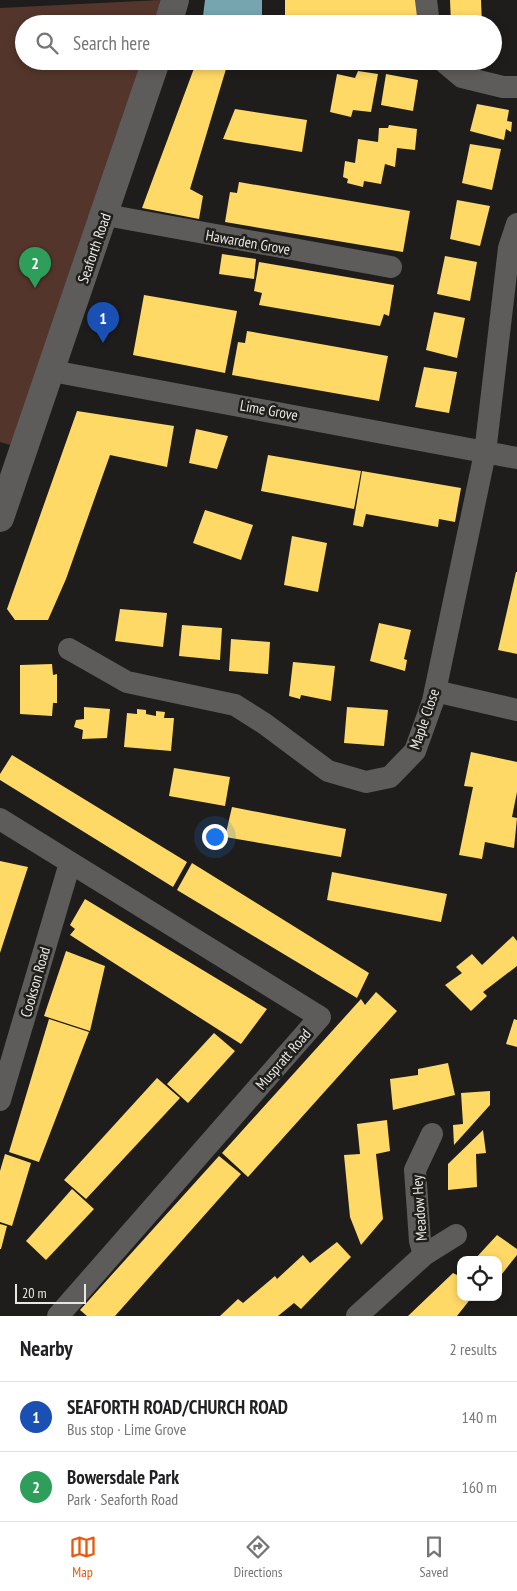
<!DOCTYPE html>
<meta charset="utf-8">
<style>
:root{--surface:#fff;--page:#f6f6f6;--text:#202124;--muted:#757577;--line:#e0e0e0;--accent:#ea580c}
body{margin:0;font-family:"PT Sans Narrow",sans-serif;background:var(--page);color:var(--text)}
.controls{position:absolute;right:15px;bottom:15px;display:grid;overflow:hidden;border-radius:10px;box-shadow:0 2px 8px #0003}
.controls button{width:45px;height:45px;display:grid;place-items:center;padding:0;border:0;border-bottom:1px solid var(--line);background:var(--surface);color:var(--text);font:25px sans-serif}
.scale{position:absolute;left:15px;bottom:12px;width:71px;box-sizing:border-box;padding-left:5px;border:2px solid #e8e7e4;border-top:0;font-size:14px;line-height:18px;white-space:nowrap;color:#e8e7e4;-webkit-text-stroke:4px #1f1e1a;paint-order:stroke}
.you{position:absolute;left:214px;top:836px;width:18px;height:18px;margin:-12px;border:4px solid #fff;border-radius:50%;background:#1a73e8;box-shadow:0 0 0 8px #1a73e833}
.badge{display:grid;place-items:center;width:32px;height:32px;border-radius:50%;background:var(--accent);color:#fff;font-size:16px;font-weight:700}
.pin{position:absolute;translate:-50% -41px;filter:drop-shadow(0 1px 2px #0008)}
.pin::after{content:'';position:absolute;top:26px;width:18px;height:15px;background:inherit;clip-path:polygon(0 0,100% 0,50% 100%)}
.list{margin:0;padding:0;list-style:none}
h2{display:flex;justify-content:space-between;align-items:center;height:65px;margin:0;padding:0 20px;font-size:21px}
h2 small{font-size:16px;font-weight:400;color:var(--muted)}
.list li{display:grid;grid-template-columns:32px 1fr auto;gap:15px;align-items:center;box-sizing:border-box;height:70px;padding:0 20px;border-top:1px solid var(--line)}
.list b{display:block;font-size:19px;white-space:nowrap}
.list p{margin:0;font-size:16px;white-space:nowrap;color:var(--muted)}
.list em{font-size:16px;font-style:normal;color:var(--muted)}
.icon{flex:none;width:28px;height:28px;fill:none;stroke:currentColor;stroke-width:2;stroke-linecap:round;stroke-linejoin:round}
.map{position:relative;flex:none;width:517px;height:1316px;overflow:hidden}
.search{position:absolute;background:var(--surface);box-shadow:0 2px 8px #0003;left:15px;right:15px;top:15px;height:55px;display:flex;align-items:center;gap:12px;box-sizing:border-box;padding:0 18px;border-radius:28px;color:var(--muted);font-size:19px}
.sheet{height:205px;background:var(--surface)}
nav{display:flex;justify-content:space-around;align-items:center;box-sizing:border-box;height:70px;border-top:1px solid var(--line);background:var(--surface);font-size:14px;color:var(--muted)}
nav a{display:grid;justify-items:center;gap:2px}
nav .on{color:var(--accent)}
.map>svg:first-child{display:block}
.green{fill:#53352b}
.homes{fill:#ffd966}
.public{fill:#76a5af}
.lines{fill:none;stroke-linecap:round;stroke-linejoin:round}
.minor{stroke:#5d5c5a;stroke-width:22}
.tertiary{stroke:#5d5c5a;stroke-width:28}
.labels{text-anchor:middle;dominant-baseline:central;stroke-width:5;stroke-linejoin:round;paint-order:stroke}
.street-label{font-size:15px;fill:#e8e7e4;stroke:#1f1e1a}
</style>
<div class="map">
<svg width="517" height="1316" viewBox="0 0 517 1316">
<rect width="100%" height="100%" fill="#1e1d1b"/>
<path class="green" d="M 160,0 L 155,24 L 24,24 L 24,61 L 145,61 L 14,446 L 0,442 L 0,8 Z"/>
<path class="homes" d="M 285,0 L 417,0 L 421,24 L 285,24 Z
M 450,0 L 481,0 L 482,24 L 451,24 Z
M 196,63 L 226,69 L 190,189 L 203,196 L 199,219 L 142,208 Z
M 358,71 L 378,74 L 371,112 L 353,110 L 351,117 L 330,112 L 337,74 L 355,78 Z
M 386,74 L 418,80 L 413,111 L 381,105 Z
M 477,104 L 509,110 L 507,121 L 512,122 L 511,132 L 506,129 L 504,140 L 470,131 Z
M 235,109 L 307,120 L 302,152 L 223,139 Z
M 389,125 L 417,129 L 415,150 L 397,148 L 395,167 L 385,164 L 381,184 L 364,181 L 363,187 L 347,183 L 348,179 L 343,177 L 345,161 L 355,163 L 358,139 L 378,142 L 379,128 L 388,128 Z
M 470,144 L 501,149 L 492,190 L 462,183 Z
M 239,182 L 410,211 L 403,252 L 225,222 L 230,192 L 237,193 Z
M 457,200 L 490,206 L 480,246 L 450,239 Z
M 222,254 L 256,259 L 254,279 L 219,274 Z
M 445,256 L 477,262 L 470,301 L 437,294 Z
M 259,262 L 394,285 L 389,316 L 384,314 L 380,326 L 259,305 L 262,293 L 254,291 Z
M 144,295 L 237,311 L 225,373 L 133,355 Z
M 434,312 L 465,318 L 457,358 L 426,350 Z
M 247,331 L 388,356 L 379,401 L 232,375 L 238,342 L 245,343 Z
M 424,367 L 457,372 L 449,413 L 415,407 Z
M 77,411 L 174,426 L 167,467 L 110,455 L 66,579 L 48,620 L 15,620 L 7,609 Z
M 196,429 L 228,436 L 217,469 L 189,463 Z
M 268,455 L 361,471 L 354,509 L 261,491 Z
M 362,471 L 461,488 L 455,522 L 439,519 L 438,527 L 366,514 L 363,527 L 353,525 Z
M 205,510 L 253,525 L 241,560 L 193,543 Z
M 292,536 L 327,543 L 318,592 L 284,585 Z
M 516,572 L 517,572 L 517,654 L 498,650 Z
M 120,609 L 167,613 L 163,647 L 115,641 Z
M 379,623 L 411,630 L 404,659 L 407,660 L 405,671 L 370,661 Z
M 182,625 L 222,628 L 220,660 L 179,656 Z
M 231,639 L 270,642 L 268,674 L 229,671 Z
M 293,662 L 335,666 L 331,701 L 301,695 L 300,699 L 289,696 Z
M 52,664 L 53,675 L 57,674 L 57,703 L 53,703 L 52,716 L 20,714 L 20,665 Z
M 84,707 L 110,709 L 107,738 L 82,739 L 83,730 L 74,727 L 76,720 L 84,719 Z
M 347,707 L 388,710 L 384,746 L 344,743 Z
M 137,709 L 146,710 L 146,714 L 156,716 L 156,711 L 165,712 L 164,718 L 174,718 L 171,751 L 124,747 L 127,713 L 137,714 Z
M 471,752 L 517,762 L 517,792 L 512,817 L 517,818 L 514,848 L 485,842 L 482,859 L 459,855 L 473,787 L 464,786 Z
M 12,755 L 187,862 L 173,887 L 0,780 L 0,774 Z
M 174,768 L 230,777 L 225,806 L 169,796 Z
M 232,807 L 346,829 L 341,857 L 225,837 Z
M 0,861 L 28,867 L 0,953 Z
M 192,863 L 369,973 L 357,998 L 177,890 Z
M 332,872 L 447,894 L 441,922 L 327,900 Z
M 85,899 L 267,1009 L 241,1044 L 70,935 L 75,929 L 70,925 Z
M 513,936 L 517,941 L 517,966 L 483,992 L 487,996 L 471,1011 L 445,985 L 462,973 L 456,967 L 472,954 L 482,965 Z
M 66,951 L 105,966 L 90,1031 L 44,1016 Z
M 376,992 L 397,1011 L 248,1177 L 222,1153 L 361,999 L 365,1005 Z
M 49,1019 L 89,1032 L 39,1162 L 9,1152 Z
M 514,1019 L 517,1020 L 517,1047 L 506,1044 Z
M 214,1033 L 235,1051 L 188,1103 L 167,1084 Z
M 448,1063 L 455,1095 L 393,1110 L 390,1079 L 418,1075 L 418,1069 Z
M 157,1078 L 180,1098 L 86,1199 L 64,1180 Z
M 490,1091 L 490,1105 L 454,1145 L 453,1125 L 463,1124 L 461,1093 Z
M 387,1120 L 390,1151 L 376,1154 L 383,1219 L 361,1245 L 350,1217 L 344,1155 L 360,1154 L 357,1124 Z
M 483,1130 L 486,1153 L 476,1154 L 477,1187 L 448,1190 L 448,1164 Z
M 5,1154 L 31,1163 L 12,1226 L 0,1222 L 0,1171 Z
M 219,1156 L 241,1174 L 115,1316 L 87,1316 L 80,1310 Z
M 72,1189 L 94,1209 L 46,1260 L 26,1241 Z
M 0,1224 L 7,1226 L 1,1249 L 0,1249 Z
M 497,1235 L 517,1249 L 517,1255 L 498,1279 L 498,1260 L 474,1260 Z
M 337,1242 L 351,1257 L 301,1309 L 294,1303 L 278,1316 L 220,1316 L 238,1299 L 243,1303 L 275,1276 L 277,1279 L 303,1255 L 310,1263 Z
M 453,1273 L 459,1276 L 461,1275 L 461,1297 L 472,1297 L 457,1316 L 408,1316 Z"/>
<path class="public" d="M 205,0 L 262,0 L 262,24 L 202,24 Z"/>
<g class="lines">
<path class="minor" d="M 426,0 L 429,24
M 443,61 L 462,77 L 503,87 L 517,87
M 106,215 L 391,267
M 52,371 L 517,458
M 69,649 L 127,682 L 235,705 L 265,724 L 328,771 L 366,782 L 390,777 L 415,751 L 433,701 L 485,453 L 509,248 L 517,224
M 435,691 L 517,710
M 0,819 L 320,1017 L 58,1316
M 0,1100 L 70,863
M 424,1255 L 420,1241 L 415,1170 L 432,1134
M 357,1316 L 424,1255 L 456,1235"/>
<path class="tertiary" d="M 168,24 L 175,0
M 0,518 L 156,61"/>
</g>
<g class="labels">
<g class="street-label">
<text transform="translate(248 242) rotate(10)">Hawarden Grove</text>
<text transform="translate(94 248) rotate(-71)">Seaforth Road</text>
<text transform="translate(269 410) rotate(10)">Lime Grove</text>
<text transform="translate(424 719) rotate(-71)">Maple Close</text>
<text transform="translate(35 982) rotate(-74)">Cookson Road</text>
<text transform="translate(283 1059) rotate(-49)">Muspratt Road</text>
<text transform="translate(419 1208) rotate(-94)">Meadow Hey</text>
</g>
</g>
</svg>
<div class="controls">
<button><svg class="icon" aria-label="locate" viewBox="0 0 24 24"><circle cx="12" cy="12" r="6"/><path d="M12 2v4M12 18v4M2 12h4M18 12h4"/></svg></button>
</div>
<div class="scale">20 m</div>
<div class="you"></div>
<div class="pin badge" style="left:103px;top:343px;background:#1a4fb4">1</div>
<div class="pin badge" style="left:35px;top:288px;background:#2e9e5b">2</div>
<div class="search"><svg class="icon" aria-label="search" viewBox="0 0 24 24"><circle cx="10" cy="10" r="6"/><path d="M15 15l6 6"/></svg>Search here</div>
</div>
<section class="sheet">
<h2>Nearby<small>2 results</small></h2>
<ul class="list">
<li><span class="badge" style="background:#1a4fb4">1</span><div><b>SEAFORTH ROAD/CHURCH ROAD</b><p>Bus stop · Lime Grove</p></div><em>140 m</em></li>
<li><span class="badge" style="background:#2e9e5b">2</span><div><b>Bowersdale Park</b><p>Park · Seaforth Road</p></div><em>160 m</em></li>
</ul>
</section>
<nav>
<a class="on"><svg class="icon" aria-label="map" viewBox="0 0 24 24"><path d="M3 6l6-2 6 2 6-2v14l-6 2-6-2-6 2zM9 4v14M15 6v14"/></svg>Map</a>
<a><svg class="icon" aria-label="directions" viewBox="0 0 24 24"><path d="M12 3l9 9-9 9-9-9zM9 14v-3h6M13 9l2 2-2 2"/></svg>Directions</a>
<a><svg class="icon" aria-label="saved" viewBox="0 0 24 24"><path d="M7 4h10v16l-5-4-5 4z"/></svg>Saved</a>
</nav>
